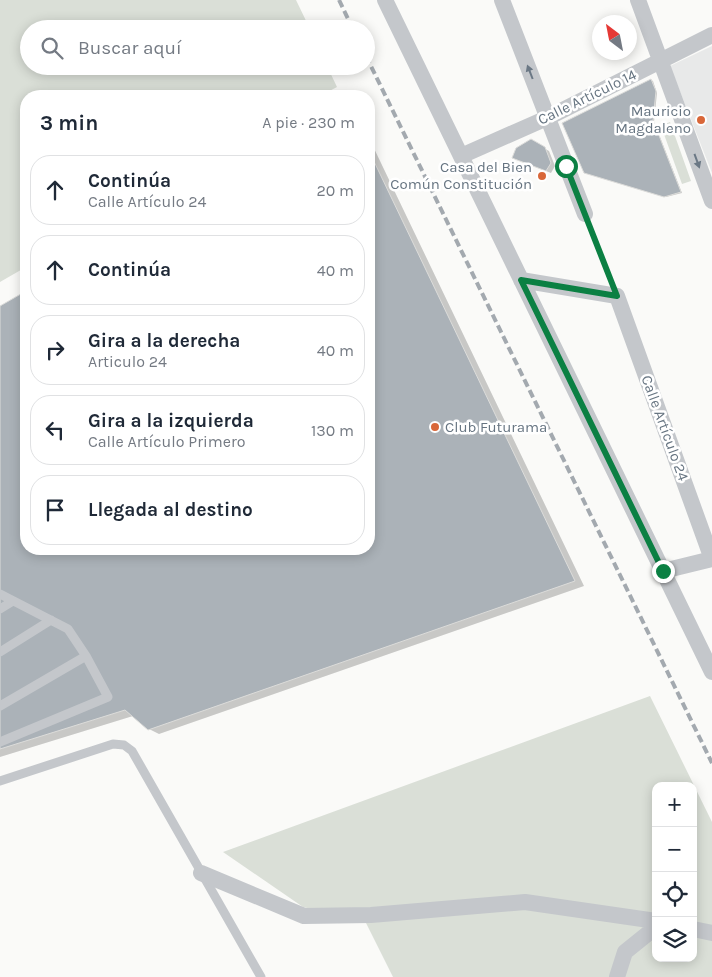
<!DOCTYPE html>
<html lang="es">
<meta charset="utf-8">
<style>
:root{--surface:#fff;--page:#f2f2f3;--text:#1f2937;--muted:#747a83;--line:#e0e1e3}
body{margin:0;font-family:Karla,sans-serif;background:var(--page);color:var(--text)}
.controls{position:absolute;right:15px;bottom:15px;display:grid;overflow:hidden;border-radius:10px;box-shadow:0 2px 12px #0003}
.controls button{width:45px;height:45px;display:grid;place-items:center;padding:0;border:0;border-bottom:1px solid var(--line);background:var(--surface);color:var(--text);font:25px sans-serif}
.compass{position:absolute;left:592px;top:15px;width:45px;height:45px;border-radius:50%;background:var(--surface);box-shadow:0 2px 12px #0003;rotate:328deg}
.stop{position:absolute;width:15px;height:15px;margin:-11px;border:4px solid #0b8043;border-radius:50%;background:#fff}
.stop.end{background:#0b8043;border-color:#fff;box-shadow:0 1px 5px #0008}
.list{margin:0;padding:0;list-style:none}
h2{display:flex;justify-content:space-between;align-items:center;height:65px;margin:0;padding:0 20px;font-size:21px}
h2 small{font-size:16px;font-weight:400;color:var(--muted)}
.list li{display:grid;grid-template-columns:32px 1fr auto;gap:15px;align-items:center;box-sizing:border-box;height:70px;margin:0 10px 10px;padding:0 10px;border:1px solid var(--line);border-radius:20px}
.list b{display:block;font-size:19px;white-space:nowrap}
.list p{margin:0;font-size:16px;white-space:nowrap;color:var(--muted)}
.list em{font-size:16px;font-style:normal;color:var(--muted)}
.icon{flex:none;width:28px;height:28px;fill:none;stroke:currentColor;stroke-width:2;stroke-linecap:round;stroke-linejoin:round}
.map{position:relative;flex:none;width:712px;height:977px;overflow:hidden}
.search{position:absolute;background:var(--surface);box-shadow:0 2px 12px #0003;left:20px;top:20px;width:355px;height:55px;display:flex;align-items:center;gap:12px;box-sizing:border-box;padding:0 18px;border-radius:28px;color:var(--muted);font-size:19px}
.panel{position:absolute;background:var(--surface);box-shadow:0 2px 12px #0003;left:20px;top:90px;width:355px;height:465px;border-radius:20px}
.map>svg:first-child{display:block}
.built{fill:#e8e9e9}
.green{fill:#dadfd7;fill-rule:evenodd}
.shadow{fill:#0003}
.building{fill:#abb2b8;stroke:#dcdcda}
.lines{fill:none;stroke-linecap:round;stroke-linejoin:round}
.path{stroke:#bec0c3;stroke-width:3;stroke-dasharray:2.5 2.5;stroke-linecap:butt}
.lane{stroke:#c4c7cb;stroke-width:9}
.street{stroke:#c4c7cb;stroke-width:16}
.rail{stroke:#a3a9af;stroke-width:4;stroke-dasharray:8 4;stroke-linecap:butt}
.oneway{fill:#6b7885}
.route{stroke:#0b8043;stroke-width:6}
.poi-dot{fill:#d96739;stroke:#fff;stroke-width:2}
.labels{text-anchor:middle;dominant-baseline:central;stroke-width:5;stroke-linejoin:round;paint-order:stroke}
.street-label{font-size:15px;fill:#667481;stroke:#fff}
.poi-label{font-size:15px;fill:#667481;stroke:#fff;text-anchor:end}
</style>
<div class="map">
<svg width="712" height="977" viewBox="0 0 712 977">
<rect width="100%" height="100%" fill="#fafaf8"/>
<path class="built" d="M 712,46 L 712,173 L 670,66 Z"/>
<path class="green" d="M 0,0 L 296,0 L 310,29 L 29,29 L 29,66 L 327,66 L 337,87 L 320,96 L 26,96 L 26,267 L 0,282 Z
M 670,122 L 691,181 L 682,184 L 661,126 Z
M 650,696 L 712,822 L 712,977 L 393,977 L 366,923 L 303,907 L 223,852 ZM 656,786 L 693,786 L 693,958 L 656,958 Z"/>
<path class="shadow" d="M 651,80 L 653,81 L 657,93 L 654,122 L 682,193 L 666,197 L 587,173 Z
M 369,138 L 584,586 L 159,734 L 149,729 L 133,716 L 0,757 L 0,308 L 26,292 L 26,549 L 369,549 Z
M 531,141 L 549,151 L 555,166 L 551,173 L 518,160 Z"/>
<path class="building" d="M 651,79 L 656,91 L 653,120 L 681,192 L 664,197 L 584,173 L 562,123 Z
M 531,139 L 545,147 L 551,163 L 546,171 L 512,158 L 516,148 Z
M 369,151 L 575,581 L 148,730 L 125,710 L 0,749 L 0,306 L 26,291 L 26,549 L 369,549 Z"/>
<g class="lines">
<path class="path" d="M 590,227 L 611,280"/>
<path class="lane" d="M 0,594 L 68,629 L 86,656 L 108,697 L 0,742
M 0,609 L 13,601
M 0,652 L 51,620
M 0,706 L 86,656
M 0,781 L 113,744 L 124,745 L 132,751 L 261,977"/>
<path class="street" d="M 385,0 L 712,672
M 502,0 L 585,214
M 638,0 L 712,201
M 461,156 L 547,118 L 712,35
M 521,280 L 617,296 L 712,559
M 663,571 L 712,559
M 201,873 L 304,916 L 371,915 L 525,902 L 656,921
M 693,929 L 712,933
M 617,977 L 625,952 L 656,927"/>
<path class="rail" d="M 339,0 L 353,29
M 366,56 L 712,763"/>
</g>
<defs><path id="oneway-solid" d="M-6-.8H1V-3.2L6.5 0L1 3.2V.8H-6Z" transform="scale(1.25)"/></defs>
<g class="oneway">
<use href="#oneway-solid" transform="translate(530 72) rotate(-111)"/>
<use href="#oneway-solid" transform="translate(697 161) rotate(70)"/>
</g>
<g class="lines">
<path class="route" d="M 566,166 L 617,296 L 521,280 L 663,571"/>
</g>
<g class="poi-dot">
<circle cx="701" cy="120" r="5"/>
<circle cx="542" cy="176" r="5"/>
<circle cx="435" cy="427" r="5"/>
</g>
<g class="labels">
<g class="street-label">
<text transform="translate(587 97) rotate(-26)">Calle Artículo 14</text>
<text transform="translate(665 428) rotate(70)">Calle Artículo 24</text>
</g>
<g class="poi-label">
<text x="691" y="111">Mauricio<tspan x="691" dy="17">Magdaleno</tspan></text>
<text x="532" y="167">Casa del Bien<tspan x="532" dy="17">Común Constitución</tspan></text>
<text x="445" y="427" text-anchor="start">Club Futurama</text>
</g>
</g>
</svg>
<div class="controls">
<button>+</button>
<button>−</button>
<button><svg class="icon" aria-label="locate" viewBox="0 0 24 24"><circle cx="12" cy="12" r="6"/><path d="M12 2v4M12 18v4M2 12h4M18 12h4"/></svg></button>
<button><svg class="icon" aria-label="layers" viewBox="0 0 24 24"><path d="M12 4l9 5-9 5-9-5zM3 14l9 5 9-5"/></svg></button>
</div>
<svg class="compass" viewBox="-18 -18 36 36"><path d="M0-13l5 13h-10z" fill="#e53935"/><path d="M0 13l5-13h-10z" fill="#747a83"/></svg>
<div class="stop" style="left:566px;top:166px"></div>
<div class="stop end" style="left:663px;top:571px"></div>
<div class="search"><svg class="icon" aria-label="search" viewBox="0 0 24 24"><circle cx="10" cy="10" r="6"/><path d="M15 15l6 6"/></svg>Buscar aquí</div>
<section class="panel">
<h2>3 min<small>A pie · 230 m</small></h2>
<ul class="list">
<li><svg class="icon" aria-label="ahead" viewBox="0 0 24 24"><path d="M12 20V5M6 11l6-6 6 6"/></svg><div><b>Continúa</b><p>Calle Artículo 24</p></div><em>20 m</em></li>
<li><svg class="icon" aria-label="ahead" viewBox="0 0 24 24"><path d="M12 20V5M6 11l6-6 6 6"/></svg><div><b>Continúa</b></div><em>40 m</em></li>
<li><svg class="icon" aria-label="right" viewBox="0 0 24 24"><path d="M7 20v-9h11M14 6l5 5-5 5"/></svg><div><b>Gira a la derecha</b><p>Articulo 24</p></div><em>40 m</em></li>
<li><svg class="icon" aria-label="left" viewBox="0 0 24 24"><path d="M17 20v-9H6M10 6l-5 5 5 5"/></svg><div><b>Gira a la izquierda</b><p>Calle Artículo Primero</p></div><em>130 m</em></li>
<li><svg class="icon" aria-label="arrive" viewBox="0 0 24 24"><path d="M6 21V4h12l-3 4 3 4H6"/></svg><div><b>Llegada al destino</b></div></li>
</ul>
</section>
</div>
